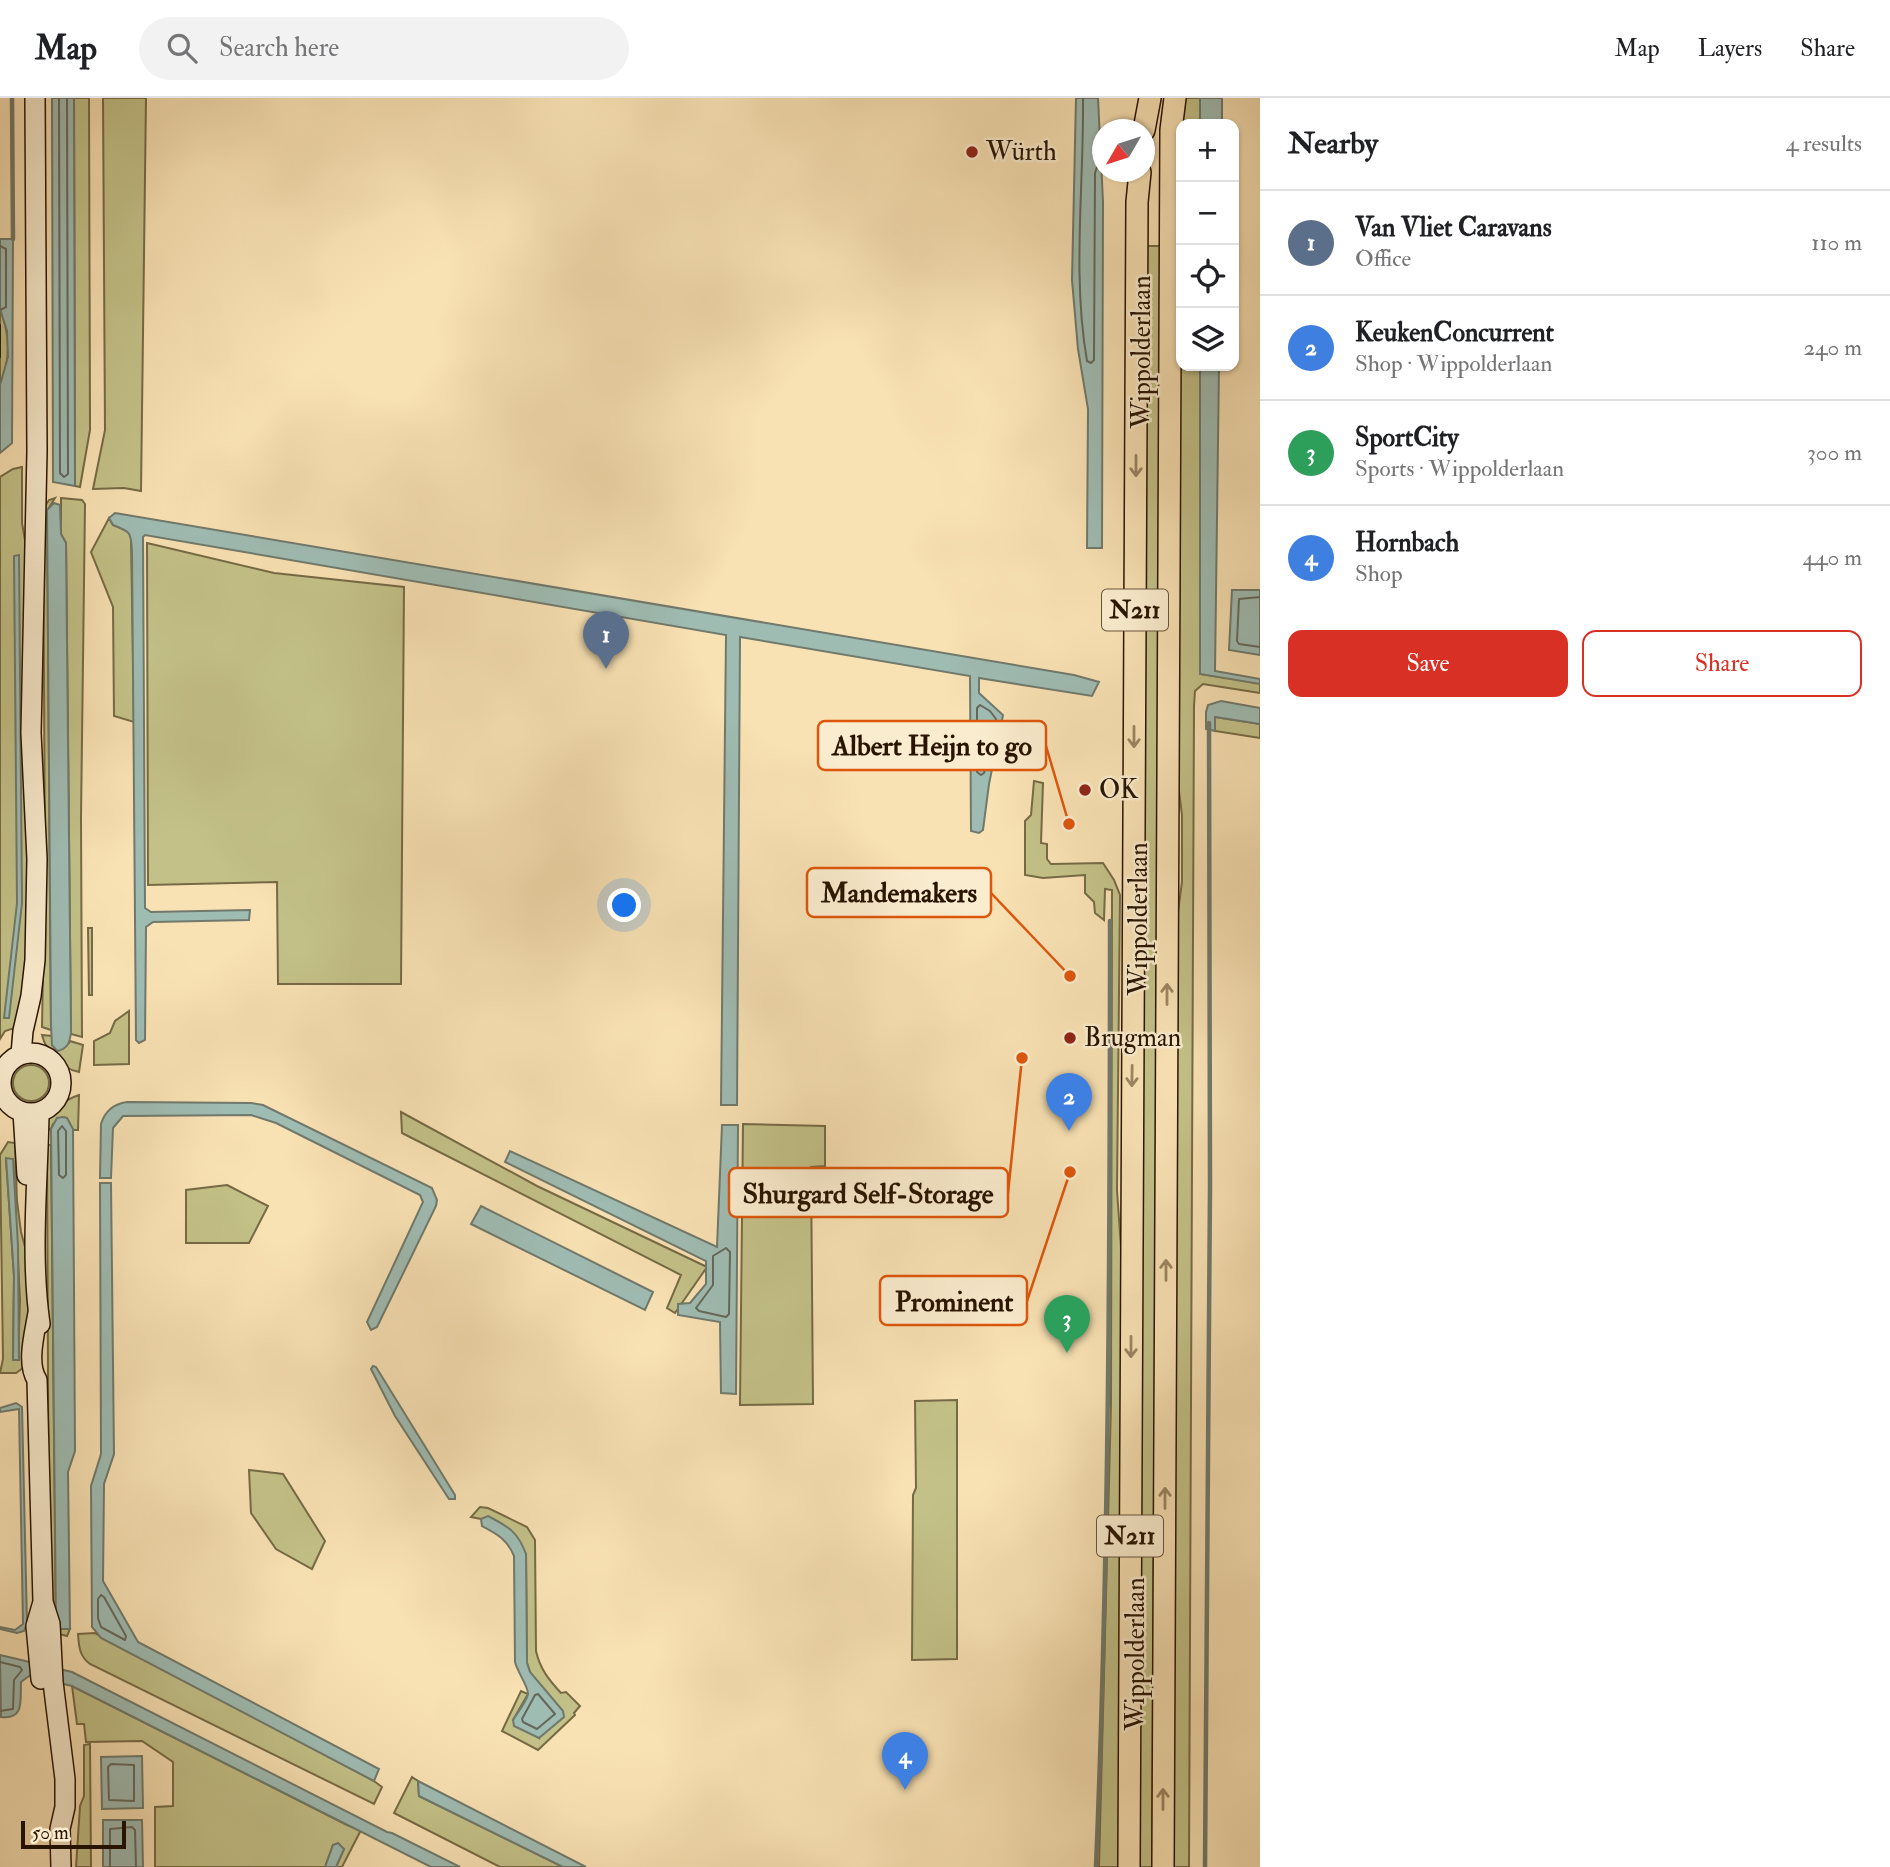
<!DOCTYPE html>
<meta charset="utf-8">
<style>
:root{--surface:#fff;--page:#f2f2f2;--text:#202124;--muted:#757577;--line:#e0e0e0;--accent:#d93025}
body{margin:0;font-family:"IM FELL Double Pica",serif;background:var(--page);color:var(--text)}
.controls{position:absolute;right:21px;top:21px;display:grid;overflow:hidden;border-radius:14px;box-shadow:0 2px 5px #0004}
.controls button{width:63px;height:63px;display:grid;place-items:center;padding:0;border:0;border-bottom:2px solid var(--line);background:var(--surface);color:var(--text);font:35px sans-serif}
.compass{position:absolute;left:1092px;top:21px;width:63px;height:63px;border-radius:50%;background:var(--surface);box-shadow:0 2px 5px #0004;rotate:231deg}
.scale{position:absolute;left:21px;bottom:18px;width:105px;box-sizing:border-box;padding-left:7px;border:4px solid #291400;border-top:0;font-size:19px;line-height:24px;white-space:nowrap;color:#291400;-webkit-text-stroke:5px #faecce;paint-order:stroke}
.you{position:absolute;left:625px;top:808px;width:24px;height:24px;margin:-18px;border:5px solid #fff;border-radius:50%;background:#1a73e8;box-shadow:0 0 0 10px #1a73e833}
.badge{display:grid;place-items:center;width:46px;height:46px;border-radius:50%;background:var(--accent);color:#fff;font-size:23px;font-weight:700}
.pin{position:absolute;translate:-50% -58px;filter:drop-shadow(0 2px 4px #0008)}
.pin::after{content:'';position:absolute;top:37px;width:24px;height:21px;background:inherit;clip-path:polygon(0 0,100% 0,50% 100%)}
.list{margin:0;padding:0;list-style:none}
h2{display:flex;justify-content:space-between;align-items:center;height:91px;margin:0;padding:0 28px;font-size:30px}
h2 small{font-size:23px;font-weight:400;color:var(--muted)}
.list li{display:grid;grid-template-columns:46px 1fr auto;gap:21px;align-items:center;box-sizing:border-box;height:105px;padding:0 28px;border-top:2px solid var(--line)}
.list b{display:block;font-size:26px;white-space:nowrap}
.list p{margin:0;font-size:23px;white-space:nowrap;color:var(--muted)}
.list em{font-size:23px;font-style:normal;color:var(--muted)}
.actions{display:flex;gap:14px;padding:21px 28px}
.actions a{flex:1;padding:16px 0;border:2px solid var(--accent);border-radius:14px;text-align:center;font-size:24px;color:var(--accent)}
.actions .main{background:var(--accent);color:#fff}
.icon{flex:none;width:38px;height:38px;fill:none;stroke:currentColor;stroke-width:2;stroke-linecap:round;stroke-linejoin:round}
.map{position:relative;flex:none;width:1260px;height:1769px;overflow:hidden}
header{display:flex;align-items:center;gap:42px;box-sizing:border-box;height:98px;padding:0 35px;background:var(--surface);border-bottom:2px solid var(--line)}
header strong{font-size:33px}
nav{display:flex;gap:38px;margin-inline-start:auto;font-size:24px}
.search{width:490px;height:63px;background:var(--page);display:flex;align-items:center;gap:18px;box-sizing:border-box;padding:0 24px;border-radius:38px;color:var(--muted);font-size:26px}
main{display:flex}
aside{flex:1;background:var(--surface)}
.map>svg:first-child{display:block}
.green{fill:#c3c188;stroke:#766a44;stroke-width:2;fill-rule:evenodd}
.water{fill:#9fbcb3;stroke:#70796b;stroke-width:2}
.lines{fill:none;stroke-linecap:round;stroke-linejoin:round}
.shore{stroke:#64685a;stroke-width:2}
.stream{stroke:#70796b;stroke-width:4.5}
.secondary-casing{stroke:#291400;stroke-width:22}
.primary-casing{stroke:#291400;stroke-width:24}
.secondary{stroke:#faecce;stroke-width:19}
.primary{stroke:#f8e1b3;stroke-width:21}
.tram{stroke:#291400;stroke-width:2}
.oneway{stroke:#9b8562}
.poi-dot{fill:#8f2418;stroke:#faecce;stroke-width:2.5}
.labels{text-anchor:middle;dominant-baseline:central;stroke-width:5;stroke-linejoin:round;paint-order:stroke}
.shield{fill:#faecce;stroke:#68553e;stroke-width:2}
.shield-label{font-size:24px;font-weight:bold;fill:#291400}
.poi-label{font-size:26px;fill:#291400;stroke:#faecce;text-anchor:start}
.street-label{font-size:26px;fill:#291400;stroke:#faecce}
.leader{fill:none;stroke:#de560b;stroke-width:2.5}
.callout-dot{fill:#de560b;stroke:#faecce;stroke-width:2.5}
.callout{fill:#faecce;stroke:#de560b;stroke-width:2.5}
.callout-label{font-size:28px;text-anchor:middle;font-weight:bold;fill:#291400}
</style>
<header>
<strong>Map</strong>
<div class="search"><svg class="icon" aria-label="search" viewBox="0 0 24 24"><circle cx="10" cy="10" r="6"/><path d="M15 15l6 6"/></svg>Search here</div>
<nav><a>Map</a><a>Layers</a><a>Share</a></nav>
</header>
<main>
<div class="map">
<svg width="1260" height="1769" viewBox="0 0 1260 1769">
<rect width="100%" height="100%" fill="#f8e1b3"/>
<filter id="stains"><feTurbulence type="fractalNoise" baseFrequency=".00286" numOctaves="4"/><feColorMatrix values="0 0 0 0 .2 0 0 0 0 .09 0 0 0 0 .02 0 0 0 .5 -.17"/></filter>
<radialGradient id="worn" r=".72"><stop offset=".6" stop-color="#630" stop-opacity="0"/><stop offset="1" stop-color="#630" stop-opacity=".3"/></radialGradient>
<path class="green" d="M 74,0 L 89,0 L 90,332 L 80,389 L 75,388 Z
M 103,0 L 146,0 L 141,393 L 124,390 L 93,391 L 105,332 Z
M 1183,0 L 1200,0 L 1200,26 L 1183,26 Z
M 1144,148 L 1161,148 L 1152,1769 L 1136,1769 Z
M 1181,148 L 1181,268 L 1200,268 L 1200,576 L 1260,585 L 1260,595 L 1203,586 L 1195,593 L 1194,608 L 1189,1769 L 1171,1769 L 1176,829 L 1182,784 L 1182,717 L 1177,677 L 1176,605 Z
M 0,211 C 10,235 11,263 0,287 Z
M 22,369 L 22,425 L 27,454 L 28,764 L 27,842 L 21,928 L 5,933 L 0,941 L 0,379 L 13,371 Z
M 55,400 L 47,413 L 51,932 L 42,929 L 45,760 L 43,411 L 49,402 Z
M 61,400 L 82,402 L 85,406 L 81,720 L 82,939 L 71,936 L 66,445 L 61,436 Z
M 109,420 L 113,427 L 128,433 L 131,438 L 134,624 L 114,618 L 113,509 L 91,454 Z
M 147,445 L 274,475 L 404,489 L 401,886 L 278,886 L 277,784 L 148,787 Z
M 1215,619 L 1260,626 L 1260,640 L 1215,633 Z
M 1034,683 L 1043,685 L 1041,745 L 1047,746 L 1047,761 L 1051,766 L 1103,765 L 1114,782 L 1120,797 L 1117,1092 L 1122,1164 L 1119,1769 L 1099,1769 L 1111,1306 L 1112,792 L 1105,791 L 1104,822 L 1095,815 L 1094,804 L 1085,795 L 1085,777 L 1043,780 L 1025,777 L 1025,723 L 1031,717 Z
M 88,830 L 92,830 L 92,897 L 89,897 Z
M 129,913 L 129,966 L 94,967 L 94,943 L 110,935 L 115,923 Z
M 42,937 L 52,938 L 52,947 L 69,945 L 70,943 L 83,947 L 79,974 C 61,971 46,953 42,937 Z
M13 985a18 18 0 1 1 36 0a18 18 0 1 1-36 0Z
M 79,997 L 78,1032 L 73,1032 L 67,1020 L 63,1019 L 53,1026 L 51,1031 L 44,1032 C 47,1016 63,1002 79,997 Z
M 401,1014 L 537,1088 L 707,1169 L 675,1215 L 667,1210 L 681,1177 L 402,1035 Z
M 743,1026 L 825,1028 L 825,1068 L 811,1069 L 813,1306 L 740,1307 Z
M 8,1044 L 15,1045 L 17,1103 L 21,1134 L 31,1171 L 31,1219 L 23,1270 L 16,1275 L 0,1275 L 3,1261 L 0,1057 ZM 6,1061 L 13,1061 L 20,1202 L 18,1262 L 13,1261 L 14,1178 Z
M 47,1047 L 51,1047 L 56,1530 L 70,1531 L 67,1538 L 55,1535 L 49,1501 Z
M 227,1087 L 268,1108 L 249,1145 L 186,1145 L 186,1092 Z
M 957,1302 L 957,1561 L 912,1562 L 913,1397 L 916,1390 L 915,1303 Z
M 249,1372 L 283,1376 L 325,1443 L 312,1471 L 276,1451 L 251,1415 Z
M 480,1409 L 488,1410 L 527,1429 L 535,1442 L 536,1553 C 540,1571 549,1582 561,1595 L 566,1594 L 580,1608 L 574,1615 L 575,1617 L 538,1652 L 502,1633 L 521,1593 L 528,1596 L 513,1622 L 539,1640 L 530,1574 L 527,1565 L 526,1456 L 488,1419 L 481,1421 L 471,1419 Z
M 95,1535 L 374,1683 L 382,1689 L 374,1706 L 90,1566 C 79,1558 79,1548 78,1536 Z
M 72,1588 L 347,1727 L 361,1732 L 342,1769 L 336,1769 L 344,1751 L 333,1747 L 325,1769 L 155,1769 L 155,1709 L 173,1708 L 173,1664 L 142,1643 L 86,1644 L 84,1626 L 77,1626 Z
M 90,1646 L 91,1769 L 76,1769 L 80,1708 L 84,1698 L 84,1647 Z
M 412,1679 L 418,1683 L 419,1698 L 563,1769 L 500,1769 L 394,1715 Z"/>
<path class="water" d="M 52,0 L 74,0 L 75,388 L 53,384 Z
M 1076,0 L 1098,0 L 1103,104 L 1102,450 L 1087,450 L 1088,311 L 1078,251 L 1072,182 Z
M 1200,0 L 1222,0 L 1222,26 L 1200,26 Z
M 0,141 L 13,141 L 12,345 L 0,355 L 0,287 L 8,259 L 7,233 L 0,211 Z
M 1200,268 L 1219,268 L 1215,573 L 1260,581 L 1260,586 L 1200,576 Z
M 54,405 L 60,407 L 61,436 L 66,445 L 71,934 C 70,944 68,951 57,953 L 52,947 L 51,928 L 47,412 Z
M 115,415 L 1074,577 L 1099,584 L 1092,598 L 979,580 L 979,595 L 1003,617 L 989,686 L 983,732 L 979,735 L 971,733 L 970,578 L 740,539 L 737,1007 L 721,1007 L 726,537 L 145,437 L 143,439 L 145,810 L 151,814 L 250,812 L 249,822 L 153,824 L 146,829 L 145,942 L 139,945 L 136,942 L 132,455 C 131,435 132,434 113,427 L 109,420 Z
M 19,457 L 22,805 L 9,920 L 4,920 L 17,805 L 14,458 Z
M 1232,492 L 1260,492 L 1260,557 L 1229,552 Z
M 1221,603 L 1260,610 L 1260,626 L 1215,619 L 1215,633 L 1206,631 L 1206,614 L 1208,607 Z
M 127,1004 L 251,1005 L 263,1007 L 432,1090 L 437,1102 L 436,1108 L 377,1229 L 371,1232 L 367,1224 L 423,1104 L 420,1097 L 276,1025 L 251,1017 L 123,1018 L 113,1030 L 111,1080 L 100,1080 L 101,1026 C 105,1013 113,1006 127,1004 Z
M 63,1019 L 67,1020 L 73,1031 L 75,1353 L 68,1374 L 70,1531 L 56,1531 L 51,1031 L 57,1020 Z
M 722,1027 L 738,1027 L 736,1296 L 721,1295 L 720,1224 L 678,1217 L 678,1206 L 690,1205 L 706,1186 L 706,1163 L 505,1064 L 510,1053 L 717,1149 Z
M 6,1060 L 13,1061 L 18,1148 L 19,1262 L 13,1262 L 14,1178 Z
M 100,1085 L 111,1085 L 114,1356 L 104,1386 L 103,1483 L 138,1544 L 379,1671 L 374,1683 L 101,1540 L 92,1529 L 91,1388 L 101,1356 Z
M 481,1108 L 653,1194 L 645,1212 L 471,1126 Z
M 373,1268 L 376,1269 L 455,1397 L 455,1401 L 449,1401 L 395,1318 L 371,1271 Z
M 16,1305 L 22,1309 L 27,1526 L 24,1533 L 17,1535 L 0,1531 L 0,1529 L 15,1532 L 23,1526 L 19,1311 L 0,1314 L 0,1310 Z
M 488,1418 C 509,1429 518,1434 526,1456 L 527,1565 L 530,1574 L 563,1613 L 564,1619 L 539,1640 L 514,1628 L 513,1622 C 517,1615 526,1605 528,1596 C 529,1590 517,1573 515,1564 L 514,1458 C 507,1441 497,1436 482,1428 L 481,1421 Z
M 0,1557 L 72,1574 L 387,1734 L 392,1735 L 460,1769 L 431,1769 L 72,1588 L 29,1578 L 21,1584 C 20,1602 25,1622 1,1619 Z
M 142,1658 L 143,1710 L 102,1711 L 101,1659 Z
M 418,1683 L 586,1769 L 563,1769 L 419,1698 Z
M 103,1722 L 142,1722 L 143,1769 L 103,1769 Z
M 338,1745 L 344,1751 L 336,1769 L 325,1769 L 333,1747 Z"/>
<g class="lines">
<path class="shore" d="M 59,0 L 60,375 L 64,379 L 68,376 L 67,0
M 1083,0 C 1084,88 1072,176 1087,263 L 1091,265 L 1094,262 L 1095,75 L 1097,69 L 1102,67
M 0,148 L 6,151 L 6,209 L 0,212
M 1260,499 L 1239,501 L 1237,543 L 1239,546 L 1260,549
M 980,607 L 990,613 L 996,621 L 984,675 L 981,677 L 977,674 L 977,610 Z
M 62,1028 L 66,1033 L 66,1077 L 63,1080 L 59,1077 L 58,1033 Z
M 726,1150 L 730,1154 L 729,1216 L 726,1219 L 699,1213 L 696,1210 L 713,1187 L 713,1158 Z
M 101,1497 L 104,1499 L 126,1538 L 125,1542 L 101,1529 L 98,1520 L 98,1501 Z
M 0,1564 L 20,1569 L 22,1572 L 14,1582 L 13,1611 L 0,1613
M 538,1596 L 555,1616 L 537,1631 L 523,1624 L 522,1621 L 535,1597 Z
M 111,1666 L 134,1667 L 134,1703 L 109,1702 L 108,1669 Z
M 110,1769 L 110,1731 L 132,1729 L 135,1732 L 136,1769"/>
<path class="stream" d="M 12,0 L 13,141
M 1096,1769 C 1109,1454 1110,1138 1110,823
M 1205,1769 L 1210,1088 L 1209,625"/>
<g class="secondary-casing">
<path id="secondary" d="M1 985a30 30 0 1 1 60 0a30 30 0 1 1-60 0Z
M 21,956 L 23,933 L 31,898 L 35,862 L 37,761 L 31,635 L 37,353 L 35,0
M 23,1014 L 27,1077
M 39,1014 C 38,1084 30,1156 40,1226
M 38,1215 C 35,1234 26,1265 37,1282 L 43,1504 L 50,1526 L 53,1584 L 65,1681 L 65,1709 L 60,1731 L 61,1769
M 41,1581 L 36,1528 L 43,1504"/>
</g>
<g class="primary-casing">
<path id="primary" d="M 1144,32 L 1150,0
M 1129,1769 L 1137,104 L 1140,74
M 1163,1769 L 1171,32 L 1175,0"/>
</g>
<use href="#secondary" class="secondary"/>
<use href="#primary" class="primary"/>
<path class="tram" d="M 0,227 L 0,259"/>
</g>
<defs><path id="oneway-shaft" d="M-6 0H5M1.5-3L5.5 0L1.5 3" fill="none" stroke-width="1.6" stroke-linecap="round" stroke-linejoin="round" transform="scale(1.75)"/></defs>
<g class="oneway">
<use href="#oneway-shaft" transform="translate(1136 368) rotate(90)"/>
<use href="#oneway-shaft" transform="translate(1134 639) rotate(90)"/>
<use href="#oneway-shaft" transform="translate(1167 896) rotate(-90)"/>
<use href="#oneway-shaft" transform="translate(1132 978) rotate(91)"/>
<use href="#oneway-shaft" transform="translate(1166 1172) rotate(-90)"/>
<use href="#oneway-shaft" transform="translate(1131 1249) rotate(90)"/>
<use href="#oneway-shaft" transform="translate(1165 1400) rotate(-90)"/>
<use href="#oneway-shaft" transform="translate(1163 1701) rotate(-90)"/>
</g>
<g class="poi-dot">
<circle cx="972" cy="54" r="7"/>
<circle cx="1085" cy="692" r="7"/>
<circle cx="1070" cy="940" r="7"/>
</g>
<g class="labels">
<g class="shield">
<rect x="1102" y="491.5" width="66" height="41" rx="5"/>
<rect x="1097" y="1417.5" width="66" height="41" rx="5"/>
</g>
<g class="shield-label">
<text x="1135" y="512">N211</text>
<text x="1130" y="1438">N211</text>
</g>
<g class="poi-label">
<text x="986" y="54">Würth</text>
<text x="1099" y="692">OK</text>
<text x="1084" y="940">Brugman</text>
</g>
<g class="street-label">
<text transform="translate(1142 254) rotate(-90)">Wippolderlaan</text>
<text transform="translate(1139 821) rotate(-90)">Wippolderlaan</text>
<text transform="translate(1136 1556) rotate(-90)">Wippolderlaan</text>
</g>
</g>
<path class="leader" d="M1069 726L1046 648M1070 878L991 795M1022 960L1008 1095M1070 1074L1027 1203"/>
<g class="callout-dot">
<circle cx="1069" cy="726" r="7"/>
<circle cx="1070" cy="878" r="7"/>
<circle cx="1022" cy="960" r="7"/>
<circle cx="1070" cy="1074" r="7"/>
</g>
<g class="callout">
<rect x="818" y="623" width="228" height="49" rx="7"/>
<rect x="807" y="770" width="184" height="49" rx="7"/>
<rect x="729" y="1070" width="279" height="49" rx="7"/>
<rect x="880" y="1178" width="147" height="49" rx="7"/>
</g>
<g class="callout-label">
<text x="932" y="657">Albert Heijn to go</text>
<text x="899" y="804">Mandemakers</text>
<text x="868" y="1105">Shurgard Self-Storage</text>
<text x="954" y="1213">Prominent</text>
</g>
<rect width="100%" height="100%" filter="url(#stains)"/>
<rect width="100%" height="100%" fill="url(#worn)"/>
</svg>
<div class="controls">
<button>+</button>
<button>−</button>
<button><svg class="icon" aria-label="locate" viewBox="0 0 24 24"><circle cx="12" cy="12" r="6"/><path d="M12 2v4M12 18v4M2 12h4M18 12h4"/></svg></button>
<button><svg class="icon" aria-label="layers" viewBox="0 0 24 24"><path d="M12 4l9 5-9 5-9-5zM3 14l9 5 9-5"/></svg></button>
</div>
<svg class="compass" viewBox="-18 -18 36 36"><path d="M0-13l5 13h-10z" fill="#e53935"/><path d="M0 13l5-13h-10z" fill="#757577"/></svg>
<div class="scale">50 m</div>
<div class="you"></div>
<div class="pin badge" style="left:606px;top:571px;background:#5c6f8a">1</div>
<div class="pin badge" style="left:1069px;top:1033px;background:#3f7fe0">2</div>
<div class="pin badge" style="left:1067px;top:1255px;background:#2e9e5b">3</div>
<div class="pin badge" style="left:905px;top:1692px;background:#3f7fe0">4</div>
</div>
<aside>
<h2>Nearby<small>4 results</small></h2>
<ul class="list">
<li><span class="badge" style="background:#5c6f8a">1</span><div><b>Van Vliet Caravans</b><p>Office</p></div><em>110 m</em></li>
<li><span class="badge" style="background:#3f7fe0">2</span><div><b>KeukenConcurrent</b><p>Shop · Wippolderlaan</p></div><em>240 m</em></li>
<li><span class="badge" style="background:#2e9e5b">3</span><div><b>SportCity</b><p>Sports · Wippolderlaan</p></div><em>300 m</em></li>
<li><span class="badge" style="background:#3f7fe0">4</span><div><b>Hornbach</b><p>Shop</p></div><em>440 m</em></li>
</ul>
<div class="actions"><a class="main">Save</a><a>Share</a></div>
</aside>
</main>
